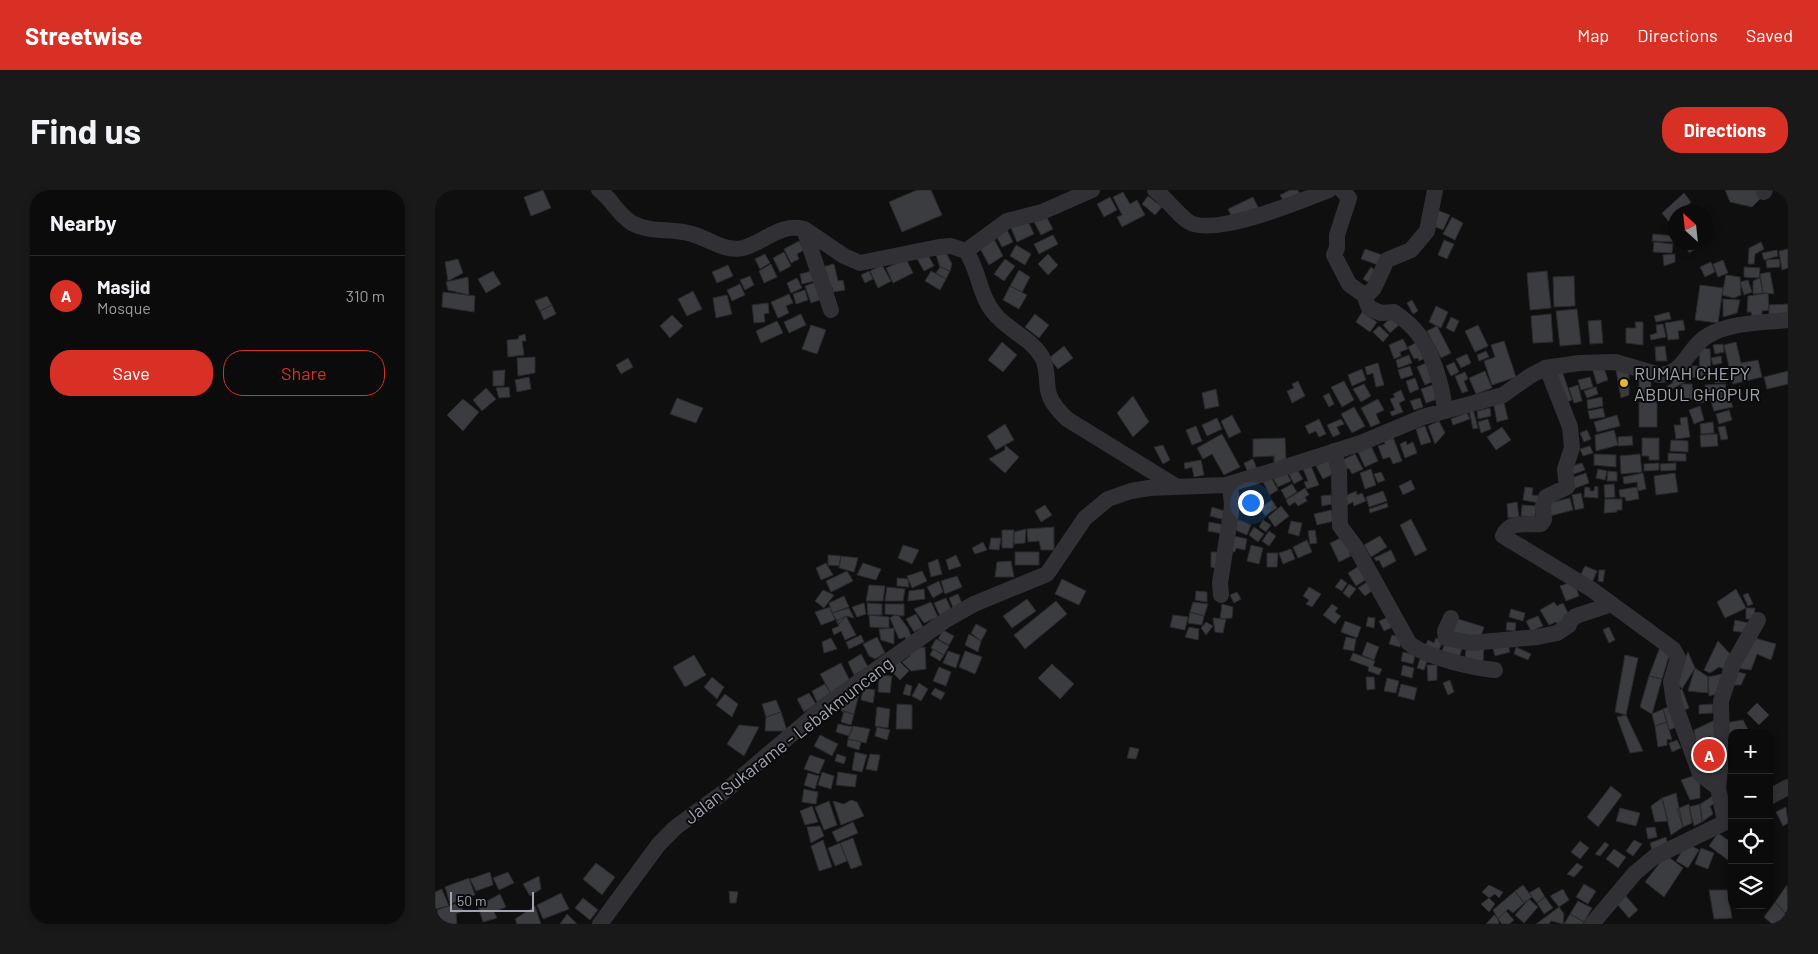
<!DOCTYPE html>
<meta charset="utf-8">
<style>
:root{--surface:#0b0b0c;--page:#19191a;--text:#f1f3f6;--muted:#9a9b9d;--line:#2b2b2d;--accent:#d93025}
body{margin:0;font-family:Barlow,sans-serif;background:var(--page);color:var(--text)}
.controls{position:absolute;right:15px;bottom:15px;display:grid;overflow:hidden;border-radius:10px;box-shadow:0 2px 8px #0003}
.controls button{width:45px;height:45px;display:grid;place-items:center;padding:0;border:0;border-bottom:1px solid var(--line);background:var(--surface);color:var(--text);font:25px sans-serif}
.compass{position:absolute;left:1233px;top:15px;width:45px;height:45px;border-radius:50%;background:var(--surface);box-shadow:0 2px 8px #0003;rotate:333deg}
.scale{position:absolute;left:15px;bottom:12px;width:84px;box-sizing:border-box;padding-left:5px;border:2px solid #a1a4b0;border-top:0;font-size:14px;line-height:18px;white-space:nowrap;color:#a1a4b0;-webkit-text-stroke:4px #0a0a0b;paint-order:stroke}
.you{position:absolute;left:815px;top:312px;width:18px;height:18px;margin:-12px;border:4px solid #fff;border-radius:50%;background:#1a73e8;box-shadow:0 0 0 8px #1a73e833}
.badge{display:grid;place-items:center;width:32px;height:32px;border-radius:50%;background:var(--accent);color:#fff;font-size:16px;font-weight:700}
.pin{position:absolute;translate:-50% -50%;border:2px solid #fff;box-shadow:0 1px 5px #0006}
.list{margin:0;padding:0;list-style:none}
h2{display:flex;justify-content:space-between;align-items:center;height:65px;margin:0;padding:0 20px;font-size:21px}
h2 small{font-size:16px;font-weight:400;color:var(--muted)}
.list li{display:grid;grid-template-columns:32px 1fr auto;gap:15px;align-items:center;box-sizing:border-box;height:80px;padding:0 20px;border-top:1px solid var(--line)}
.list b{display:block;font-size:19px;white-space:nowrap}
.list p{margin:0;font-size:16px;white-space:nowrap;color:var(--muted)}
.list em{font-size:16px;font-style:normal;color:var(--muted)}
.actions{display:flex;gap:10px;padding:15px 20px}
.actions a{flex:1;padding:11px 0;border:1px solid var(--accent);border-radius:20px;text-align:center;font-size:18px;color:var(--accent)}
.actions .main{background:var(--accent);color:#fff}
.icon{flex:none;width:28px;height:28px;fill:none;stroke:currentColor;stroke-width:2;stroke-linecap:round;stroke-linejoin:round}
.map{position:relative;flex:none;width:1353px;height:734px;overflow:hidden;border-radius:20px}
header{display:flex;align-items:center;gap:30px;box-sizing:border-box;height:70px;padding:0 25px;background:var(--accent);color:#fff}
header strong{font-size:24px}
nav{display:flex;gap:28px;margin-inline-start:auto;font-size:18px}
.intro{display:flex;align-items:center;justify-content:space-between;box-sizing:border-box;height:120px;padding:0 30px}
h1{margin:0;font-size:35px}
.button{padding:12px 22px;border-radius:20px;background:var(--accent);color:#fff;font-size:18px;font-weight:700}
main{display:flex;gap:30px;padding:0 30px}
aside{flex:1;background:var(--surface);border-radius:20px;box-shadow:0 2px 8px #0003}
.map>svg:first-child{display:block}
.building{fill:#3b3c40;stroke:#2a292c}
.lines{fill:none;stroke-linecap:round;stroke-linejoin:round}
.minor{stroke:#313135;stroke-width:16}
.poi-dot{fill:#e2b936;stroke:#0a0a0b;stroke-width:2}
.labels{text-anchor:middle;dominant-baseline:central;stroke-width:4;stroke-linejoin:round;paint-order:stroke}
.poi-label{font-size:18px;fill:#a1a4b0;stroke:#0a0a0b;text-anchor:start}
.street-label{font-size:18px;fill:#a1a4b0;stroke:#0a0a0b}
</style>
<header>
<strong>Streetwise</strong>
<nav><a>Map</a><a>Directions</a><a>Saved</a></nav>
</header>
<div class="intro"><h1>Find us</h1><a class="button">Directions</a></div>
<main>
<aside>
<h2>Nearby<small></small></h2>
<ul class="list">
<li><span class="badge">A</span><div><b>Masjid</b><p>Mosque</p></div><em>310 m</em></li>
</ul>
<div class="actions"><a class="main">Save</a><a>Share</a></div>
</aside>
<div class="map">
<svg width="1353" height="734" viewBox="0 0 1353 734">
<rect width="100%" height="100%" fill="#0f0f10"/>
<path class="building" d="M 108,0 L 116,18 L 96,26 L 89,7 Z
M 482,0 L 496,0 L 507,25 L 467,42 L 454,12 Z
M 855,0 L 863,0 L 866,7 L 850,14 L 845,5 Z
M 1290,0 L 1325,0 L 1328,6 L 1317,17 L 1295,12 Z
M 688,2 L 695,14 L 702,10 L 710,25 L 687,37 L 682,27 L 687,25 L 678,7 Z
M 1249,3 L 1256,12 L 1245,22 L 1240,22 L 1240,26 L 1234,32 L 1227,23 Z
M 713,6 L 727,17 L 720,25 L 707,14 Z
M 675,7 L 682,20 L 669,27 L 662,14 Z
M 818,7 L 824,19 L 799,31 L 793,19 Z
M 1002,20 L 1015,25 L 1008,40 L 996,35 Z
M 610,24 L 618,39 L 606,45 L 598,30 Z
M 1017,27 L 1028,33 L 1020,50 L 1008,44 Z
M 593,31 L 599,44 L 582,52 L 576,38 Z
M 570,36 L 578,52 L 567,57 L 559,42 Z
M 1218,44 L 1240,46 L 1240,52 L 1217,51 Z
M 618,45 L 623,54 L 604,64 L 599,54 Z
M 558,47 L 568,66 L 554,75 L 543,55 Z
M 1009,50 L 1019,54 L 1012,69 L 1003,65 Z
M 364,51 L 369,60 L 362,64 L 364,69 L 356,73 L 349,59 Z
M 1219,52 L 1238,54 L 1237,63 L 1218,62 Z
M 1260,52 L 1262,58 L 1254,63 L 1250,53 Z
M 1326,52 L 1329,59 L 1320,64 L 1319,74 L 1313,74 L 1314,58 Z
M 581,55 L 596,64 L 590,75 L 575,66 Z
M 930,59 L 947,65 L 943,75 L 926,69 Z
M 1353,59 L 1353,78 L 1347,80 L 1344,61 Z
M 1342,60 L 1343,66 L 1329,70 L 1327,63 Z
M 491,61 L 499,76 L 489,81 L 481,67 Z
M 510,61 L 517,74 L 515,81 L 505,77 L 501,65 Z
M 349,62 L 356,76 L 345,82 L 338,68 Z
M 330,64 L 335,73 L 325,79 L 320,69 Z
M 613,64 L 623,75 L 613,85 L 603,74 Z
M 1240,64 L 1240,72 L 1229,76 L 1228,65 Z
M 23,69 L 28,83 L 13,91 L 10,72 Z
M 471,69 L 478,83 L 458,93 L 451,78 Z
M 570,69 L 580,76 L 569,91 L 559,84 Z
M 1344,69 L 1345,77 L 1332,78 L 1331,70 Z
M 1288,70 L 1293,83 L 1283,87 L 1278,74 Z
M 1276,72 L 1280,82 L 1270,87 L 1265,77 Z
M 336,74 L 342,87 L 329,93 L 324,81 Z
M 399,74 L 403,91 L 408,90 L 410,100 L 398,102 L 397,97 L 392,98 L 387,77 Z
M 293,75 L 298,86 L 282,93 L 277,82 Z
M 447,75 L 456,91 L 443,98 L 435,81 Z
M 505,77 L 515,81 L 511,89 L 501,83 Z
M 936,77 L 942,82 L 935,93 L 928,89 Z
M 1309,77 L 1325,78 L 1324,88 L 1309,87 Z
M 381,80 L 384,90 L 367,94 L 365,84 Z
M 584,80 L 595,87 L 587,102 L 575,96 Z
M 58,81 L 66,94 L 51,103 L 43,89 Z
M 434,81 L 438,89 L 430,93 L 426,85 Z
M 496,81 L 511,89 L 505,100 L 490,91 Z
M 1112,81 L 1116,118 L 1095,120 L 1092,83 Z
M 1335,82 L 1339,104 L 1328,103 L 1325,84 Z
M 1291,85 L 1305,87 L 1306,105 L 1299,108 L 1287,105 Z
M 315,86 L 319,95 L 310,100 L 305,90 Z
M 1139,86 L 1140,116 L 1119,117 L 1118,87 Z
M 33,87 L 34,105 L 13,100 L 11,92 Z
M 362,88 L 367,98 L 356,103 L 352,93 Z
M 1325,88 L 1328,103 L 1318,104 L 1318,91 Z
M 1313,90 L 1317,102 L 1309,105 L 1305,92 Z
M 384,91 L 390,108 L 376,113 L 370,96 Z
M 305,94 L 310,105 L 297,111 L 292,100 Z
M 1265,95 L 1288,98 L 1283,133 L 1260,130 Z
M 575,96 L 592,105 L 584,119 L 568,110 Z
M 370,100 L 373,110 L 361,114 L 358,104 Z
M 258,101 L 267,119 L 252,126 L 243,109 Z
M 8,102 L 40,106 L 39,122 L 7,117 Z
M 1333,103 L 1334,120 L 1327,121 L 1327,127 L 1317,128 L 1316,122 L 1312,122 L 1313,106 Z
M 354,104 L 358,113 L 351,116 L 354,123 L 343,128 L 336,112 Z
M 292,105 L 297,124 L 281,128 L 278,108 Z
M 112,106 L 117,115 L 105,121 L 100,111 Z
M 1288,109 L 1305,110 L 1302,123 L 1288,127 Z
M 977,110 L 983,121 L 978,124 L 972,113 Z
M 333,113 L 334,123 L 329,124 L 330,132 L 319,133 L 317,115 Z
M 1353,114 L 1353,124 L 1334,125 L 1334,115 Z
M 117,115 L 121,124 L 109,130 L 105,121 Z
M 1001,116 L 1013,122 L 1006,138 L 994,132 Z
M 1142,119 L 1146,154 L 1125,156 L 1121,121 Z
M 927,122 L 942,132 L 935,142 L 921,132 Z
M 1234,122 L 1236,129 L 1221,132 L 1219,126 Z
M 366,124 L 371,135 L 354,143 L 349,132 Z
M 600,124 L 614,135 L 604,148 L 590,137 Z
M 1116,124 L 1118,152 L 1098,153 L 1096,126 Z
M 237,125 L 248,136 L 235,148 L 225,136 Z
M 958,126 L 965,134 L 955,143 L 948,135 Z
M 1016,127 L 1024,131 L 1019,142 L 1011,138 Z
M 1166,130 L 1168,153 L 1155,154 L 1153,131 Z
M 1248,130 L 1250,140 L 1243,141 L 1244,149 L 1233,150 L 1230,133 Z
M 342,131 L 348,143 L 326,153 L 321,141 Z
M 1200,132 L 1208,132 L 1208,155 L 1191,153 L 1191,138 L 1201,138 Z
M 1228,134 L 1231,147 L 1216,150 L 1215,145 L 1222,143 L 1221,135 Z
M 376,135 L 391,140 L 382,164 L 367,159 Z
M 1043,135 L 1053,156 L 1040,162 L 1030,141 Z
M 944,136 L 954,145 L 948,152 L 938,142 Z
M 1002,136 L 1016,163 L 1006,168 L 992,141 Z
M 90,144 L 91,151 L 87,151 L 89,165 L 73,167 L 72,150 L 83,149 L 84,146 Z
M 968,149 L 973,159 L 965,162 L 966,166 L 959,169 L 954,155 Z
M 984,151 L 992,167 L 984,171 L 983,168 L 979,169 L 973,157 Z
M 1069,151 L 1081,187 L 1057,195 L 1049,171 L 1060,167 L 1056,155 Z
M 567,152 L 582,165 L 568,182 L 553,170 Z
M 1301,152 L 1306,173 L 1323,170 L 1327,187 L 1298,194 L 1289,155 Z
M 1288,154 L 1289,162 L 1280,164 L 1278,155 Z
M 629,156 L 638,168 L 623,179 L 614,168 Z
M 1230,156 L 1232,171 L 1221,171 L 1220,157 Z
M 1264,158 L 1275,159 L 1276,186 L 1265,186 Z
M 1051,161 L 1054,167 L 1044,171 L 1042,165 Z
M 1032,164 L 1036,173 L 1026,178 L 1021,169 Z
M 974,165 L 977,173 L 963,178 L 961,170 Z
M 1286,166 L 1287,173 L 1278,175 L 1276,168 Z
M 100,167 L 100,183 L 83,186 L 82,168 Z
M 193,168 L 198,177 L 186,184 L 181,175 Z
M 993,172 L 1001,190 L 990,195 L 982,177 Z
M 1019,172 L 1024,182 L 1016,186 L 1011,176 Z
M 943,173 L 949,195 L 941,197 L 938,183 L 932,185 L 930,177 Z
M 1168,175 L 1173,190 L 1162,194 L 1157,178 Z
M 975,176 L 978,185 L 966,189 L 963,180 Z
M 1255,176 L 1263,176 L 1263,187 L 1255,188 Z
M 927,179 L 931,190 L 917,196 L 913,185 Z
M 70,180 L 69,196 L 58,196 L 58,181 Z
M 1181,180 L 1194,182 L 1194,205 L 1186,208 Z
M 1050,181 L 1057,198 L 1041,204 L 1034,188 Z
M 1127,181 L 1137,210 L 1127,214 L 1117,185 Z
M 1243,181 L 1250,192 L 1235,200 L 1232,196 L 1238,193 L 1234,186 Z
M 1353,181 L 1353,194 L 1332,199 L 1329,187 Z
M 1030,182 L 1033,189 L 1029,191 L 1033,201 L 1027,203 L 1020,186 Z
M 1290,185 L 1291,192 L 1280,193 L 1279,187 Z
M 94,187 L 96,199 L 82,202 L 80,190 Z
M 1155,187 L 1158,197 L 1146,200 L 1143,190 Z
M 1204,187 L 1216,187 L 1216,206 L 1204,206 Z
M 980,188 L 984,199 L 975,203 L 971,191 Z
M 863,191 L 870,206 L 857,213 L 852,201 L 859,198 L 857,194 Z
M 909,191 L 919,210 L 907,217 L 896,197 Z
M 1003,193 L 1008,207 L 991,213 L 986,199 Z
M 929,194 L 936,206 L 926,212 L 918,199 Z
M 1246,194 L 1257,194 L 1258,209 L 1250,210 L 1249,206 L 1247,206 Z
M 1290,194 L 1292,203 L 1273,207 L 1270,195 Z
M 1143,195 L 1147,211 L 1139,213 L 1134,198 Z
M 74,197 L 75,207 L 64,208 L 61,198 Z
M 1161,197 L 1163,204 L 1152,208 L 1149,201 Z
M 51,198 L 61,209 L 47,221 L 38,210 Z
M 781,199 L 784,216 L 770,219 L 767,203 Z
M 966,200 L 970,210 L 964,213 L 968,222 L 957,226 L 955,222 L 960,220 L 955,209 L 960,207 L 958,204 Z
M 894,203 L 899,214 L 894,217 L 888,206 Z
M 1292,203 L 1298,217 L 1279,221 L 1275,208 Z
M 1271,204 L 1272,212 L 1262,213 L 1261,205 Z
M 698,206 L 714,232 L 698,247 L 682,223 Z
M 1167,207 L 1168,216 L 1153,219 L 1152,210 Z
M 242,208 L 268,218 L 261,233 L 235,224 Z
M 985,208 L 988,217 L 979,220 L 975,211 Z
M 28,209 L 44,222 L 28,241 L 12,225 Z
M 943,209 L 949,220 L 941,224 L 945,233 L 936,237 L 926,218 Z
M 1068,209 L 1073,229 L 1062,232 L 1058,211 Z
M 1204,212 L 1222,212 L 1222,237 L 1204,237 Z
M 1265,216 L 1269,230 L 1259,234 L 1254,220 Z
M 919,217 L 930,236 L 917,243 L 906,224 Z
M 1055,218 L 1056,226 L 1043,229 L 1042,221 Z
M 1168,218 L 1170,227 L 1155,229 L 1153,221 Z
M 1038,219 L 1043,238 L 1038,239 L 1034,220 Z
M 1294,220 L 1297,230 L 1284,234 L 1281,224 Z
M 1032,223 L 1035,229 L 1018,235 L 1016,229 Z
M 797,225 L 806,242 L 794,248 L 786,231 Z
M 1182,225 L 1185,236 L 1162,242 L 1159,232 Z
M 1252,227 L 1255,247 L 1241,249 L 1239,235 L 1246,235 L 1245,228 Z
M 782,228 L 787,239 L 772,246 L 767,235 Z
M 884,229 L 891,244 L 884,247 L 881,241 L 874,244 L 870,236 Z
M 906,229 L 909,234 L 902,237 L 905,244 L 898,247 L 892,235 Z
M 1053,229 L 1056,239 L 1046,243 L 1043,232 Z
M 1004,231 L 1010,243 L 1000,254 L 993,236 Z
M 1278,232 L 1279,243 L 1266,244 L 1265,234 Z
M 570,234 L 579,250 L 561,260 L 552,246 Z
M 761,236 L 767,251 L 757,255 L 751,240 Z
M 990,236 L 996,252 L 986,255 L 981,239 Z
M 1290,236 L 1293,249 L 1286,250 L 1283,237 Z
M 1067,237 L 1076,250 L 1061,260 L 1052,247 Z
M 1152,240 L 1156,249 L 1149,252 L 1145,243 Z
M 1179,240 L 1183,255 L 1161,261 L 1160,245 Z
M 787,244 L 805,277 L 789,285 L 777,264 L 768,269 L 762,258 Z
M 1282,244 L 1283,256 L 1266,257 L 1265,245 Z
M 1197,246 L 1198,255 L 1183,256 L 1183,247 Z
M 958,247 L 967,271 L 958,274 L 955,267 L 948,269 L 943,256 L 950,254 L 949,250 Z
M 850,248 L 851,272 L 839,273 L 839,266 L 818,267 L 818,249 Z
M 1207,248 L 1224,248 L 1224,270 L 1214,270 L 1214,266 L 1207,266 Z
M 1236,250 L 1253,251 L 1253,262 L 1235,261 Z
M 971,251 L 972,255 L 978,252 L 982,263 L 970,268 L 965,254 Z
M 570,255 L 584,267 L 570,283 L 554,269 L 570,260 Z
M 728,255 L 735,270 L 728,274 L 719,257 Z
M 936,256 L 943,271 L 930,277 L 923,262 Z
M 1155,256 L 1158,263 L 1148,266 L 1145,259 Z
M 1233,263 L 1251,264 L 1251,271 L 1233,271 Z
M 920,264 L 928,279 L 917,284 L 914,278 L 907,281 L 903,272 Z
M 1159,264 L 1181,265 L 1181,277 L 1159,275 Z
M 1205,264 L 1207,282 L 1186,284 L 1185,266 Z
M 818,269 L 822,279 L 813,283 L 809,273 Z
M 896,269 L 902,282 L 888,289 L 881,276 Z
M 766,270 L 769,285 L 759,287 L 757,277 L 750,279 L 749,273 Z
M 1147,273 L 1150,280 L 1136,285 L 1134,277 Z
M 1224,273 L 1224,280 L 1209,281 L 1209,274 Z
M 1241,273 L 1241,280 L 1226,281 L 1225,274 Z
M 860,276 L 868,289 L 859,294 L 854,284 L 858,282 Z
M 876,276 L 884,295 L 872,299 L 869,292 L 873,291 L 868,279 Z
M 850,279 L 856,291 L 843,297 L 837,286 Z
M 936,279 L 941,295 L 930,299 L 925,283 Z
M 1163,279 L 1172,281 L 1170,290 L 1161,288 Z
M 1173,281 L 1182,282 L 1182,291 L 1172,291 Z
M 946,282 L 950,290 L 943,293 L 939,284 Z
M 1151,283 L 1154,293 L 1138,299 L 1134,289 Z
M 1208,283 L 1211,299 L 1203,301 L 1202,292 L 1189,294 L 1188,287 Z
M 1240,283 L 1243,302 L 1221,305 L 1219,286 Z
M 836,287 L 843,300 L 835,305 L 828,292 Z
M 976,290 L 980,299 L 968,305 L 964,296 Z
M 857,294 L 862,302 L 851,309 L 846,300 Z
M 1179,294 L 1180,307 L 1170,308 L 1169,295 Z
M 1160,296 L 1163,297 L 1163,308 L 1149,307 L 1150,297 L 1155,298 L 1155,301 L 1159,301 Z
M 1090,297 L 1098,298 L 1097,305 L 1106,306 L 1104,313 L 1088,310 Z
M 1202,297 L 1204,309 L 1191,311 L 1190,307 L 1185,307 L 1184,300 Z
M 870,298 L 874,305 L 870,307 L 872,311 L 863,316 L 860,312 L 854,316 L 851,310 Z
M 921,301 L 922,305 L 927,303 L 931,311 L 919,316 L 918,312 L 912,315 L 908,307 Z
M 948,301 L 952,311 L 934,317 L 931,307 Z
M 818,302 L 823,310 L 813,316 L 809,308 Z
M 1146,303 L 1149,318 L 1140,320 L 1137,305 Z
M 896,305 L 897,314 L 887,316 L 886,306 Z
M 1111,307 L 1119,312 L 1135,308 L 1138,320 L 1115,326 Z
M 1170,309 L 1187,309 L 1187,320 L 1182,320 L 1182,322 L 1169,323 Z
M 837,310 L 842,318 L 830,326 L 825,318 Z
M 1082,312 L 1084,327 L 1073,328 L 1072,314 Z
M 952,313 L 953,317 L 935,323 L 934,319 Z
M 610,315 L 617,325 L 606,332 L 600,321 Z
M 1087,315 L 1103,316 L 1101,319 L 1100,327 L 1086,326 Z
M 846,316 L 854,326 L 840,337 L 833,327 Z
M 777,317 L 793,322 L 790,330 L 775,326 Z
M 896,320 L 899,331 L 882,335 L 879,324 Z
M 799,328 L 816,335 L 812,345 L 800,340 Z
M 976,329 L 992,360 L 980,366 L 965,335 Z
M 828,330 L 836,335 L 831,342 L 824,337 Z
M 856,331 L 867,333 L 864,346 L 853,343 Z
M 774,332 L 790,335 L 789,344 L 773,341 Z
M 619,337 L 619,360 L 606,360 L 604,351 L 593,352 L 592,339 Z
M 819,337 L 829,344 L 823,352 L 814,345 Z
M 591,339 L 590,353 L 579,354 L 579,342 Z
M 567,340 L 579,340 L 578,358 L 567,358 Z
M 880,340 L 882,353 L 875,354 L 873,341 Z
M 834,341 L 841,346 L 834,356 L 827,351 Z
M 795,345 L 812,349 L 810,360 L 801,358 L 800,362 L 791,360 Z
M 910,346 L 918,362 L 914,363 L 916,366 L 904,372 L 895,353 Z
M 945,346 L 952,357 L 936,367 L 929,355 Z
M 556,348 L 566,348 L 564,360 L 554,359 Z
M 872,350 L 877,362 L 863,368 L 858,357 Z
M 548,352 L 552,360 L 540,364 L 537,358 Z
M 468,355 L 484,360 L 477,374 L 463,368 Z
M 816,355 L 828,358 L 824,374 L 812,371 Z
M 856,359 L 860,369 L 848,374 L 844,363 Z
M 956,360 L 961,371 L 948,378 L 944,370 L 941,371 L 939,368 Z
M 580,362 L 604,362 L 604,375 L 580,375 Z
M 776,362 L 785,362 L 783,378 L 776,377 Z
M 832,363 L 843,363 L 842,377 L 832,377 Z
M 393,365 L 406,366 L 404,376 L 393,375 Z
M 521,365 L 526,376 L 514,380 L 511,370 Z
M 406,366 L 423,368 L 419,382 L 404,378 Z
M 503,369 L 507,384 L 496,387 L 493,373 Z
M 576,371 L 579,387 L 560,387 L 562,372 Z
M 391,373 L 398,385 L 386,390 L 381,378 Z
M 428,373 L 446,379 L 441,390 L 422,385 Z
M 924,376 L 932,389 L 921,396 L 913,383 Z
M 1150,376 L 1162,381 L 1157,393 L 1144,388 Z
M 1164,380 L 1170,380 L 1168,392 L 1163,391 Z
M 412,381 L 418,391 L 396,402 L 391,391 Z
M 487,381 L 492,391 L 477,398 L 472,386 Z
M 522,386 L 527,397 L 510,404 L 506,391 Z
M 462,388 L 473,389 L 474,397 L 462,396 Z
M 627,389 L 651,401 L 644,415 L 620,404 Z
M 906,389 L 912,393 L 907,401 L 900,397 Z
M 504,391 L 508,402 L 498,408 L 492,397 Z
M 1139,391 L 1144,406 L 1131,411 L 1125,396 Z
M 932,392 L 938,400 L 930,406 L 923,398 Z
M 914,394 L 921,399 L 914,408 L 908,403 Z
M 434,395 L 450,396 L 448,411 L 431,411 Z
M 452,397 L 470,399 L 468,411 L 450,411 Z
M 874,397 L 886,404 L 877,417 L 871,414 L 874,410 L 868,406 Z
M 489,399 L 490,409 L 473,411 L 474,401 Z
M 1301,399 L 1311,418 L 1290,428 L 1282,412 Z
M 388,400 L 399,405 L 389,418 L 380,411 Z
M 761,401 L 772,402 L 772,412 L 760,410 Z
M 802,402 L 806,409 L 799,413 L 795,405 Z
M 1313,403 L 1318,414 L 1313,416 L 1308,405 Z
M 523,404 L 528,416 L 519,420 L 514,408 Z
M 409,406 L 414,417 L 397,423 L 394,413 Z
M 511,408 L 517,421 L 505,426 L 499,413 Z
M 592,409 L 601,421 L 577,438 L 568,426 Z
M 621,411 L 632,424 L 590,459 L 579,445 Z
M 496,412 L 503,427 L 489,433 L 479,419 Z
M 758,412 L 773,414 L 769,426 L 755,422 Z
M 1119,412 L 1122,416 L 1128,413 L 1133,423 L 1129,426 L 1134,434 L 1125,439 L 1121,432 L 1114,435 L 1105,420 Z
M 429,413 L 431,424 L 422,427 L 417,417 Z
M 432,413 L 447,414 L 447,425 L 433,425 Z
M 450,414 L 469,414 L 469,426 L 450,424 Z
M 787,414 L 798,417 L 797,428 L 785,429 Z
M 897,414 L 903,418 L 900,422 L 906,426 L 900,434 L 888,425 Z
M 395,417 L 400,430 L 386,435 L 380,422 Z
M 414,418 L 419,428 L 411,426 L 404,434 L 397,423 Z
M 1311,418 L 1320,418 L 1319,429 L 1311,429 Z
M 1076,419 L 1090,423 L 1088,431 L 1074,427 Z
M 755,422 L 769,426 L 767,435 L 753,433 Z
M 481,424 L 488,437 L 479,442 L 471,429 Z
M 434,425 L 454,427 L 454,438 L 435,437 Z
M 460,425 L 463,425 L 473,438 L 476,446 L 472,450 L 470,447 L 464,449 L 455,428 Z
M 738,425 L 753,427 L 750,440 L 735,437 Z
M 411,426 L 421,445 L 410,450 L 406,441 L 399,445 L 397,439 L 404,436 L 401,431 Z
M 956,426 L 960,436 L 949,441 L 944,431 Z
M 1103,426 L 1108,436 L 1096,441 L 1091,431 Z
M 933,427 L 940,428 L 939,438 L 931,436 Z
M 1017,427 L 1049,437 L 1044,452 L 1012,441 Z
M 778,428 L 791,429 L 788,443 L 780,442 Z
M 1300,430 L 1314,433 L 1312,443 L 1298,441 Z
M 910,431 L 926,437 L 922,448 L 906,442 Z
M 771,432 L 778,436 L 771,445 L 766,438 Z
M 1072,432 L 1081,433 L 1080,441 L 1071,440 Z
M 541,434 L 552,440 L 546,451 L 536,443 Z
M 754,437 L 764,439 L 763,450 L 750,447 Z
M 1174,437 L 1180,450 L 1174,453 L 1168,440 Z
M 459,438 L 459,454 L 446,450 L 444,439 Z
M 508,440 L 519,446 L 514,455 L 503,449 Z
M 534,444 L 546,451 L 543,462 L 530,455 Z
M 426,445 L 429,452 L 414,459 L 411,452 Z
M 957,445 L 968,448 L 965,457 L 954,454 Z
M 1313,446 L 1341,454 L 1336,470 L 1322,464 L 1316,480 L 1300,478 Z
M 442,447 L 450,463 L 440,469 L 434,466 L 428,454 Z
M 911,447 L 921,449 L 919,461 L 908,459 Z
M 396,448 L 402,459 L 389,463 L 387,452 Z
M 1001,448 L 1008,451 L 1002,464 L 989,458 L 993,450 L 999,453 Z
M 501,449 L 514,456 L 509,465 L 496,458 Z
M 1011,450 L 1028,456 L 1023,471 L 1006,464 Z
M 1072,450 L 1075,462 L 1060,466 L 1057,454 Z
M 1283,451 L 1298,467 L 1289,479 L 1284,477 L 1275,483 L 1269,480 Z
M 932,452 L 944,457 L 939,470 L 927,465 Z
M 1031,455 L 1049,456 L 1048,473 L 1030,472 Z
M 490,457 L 491,479 L 476,481 L 467,472 L 475,466 L 474,459 Z
M 1081,457 L 1096,464 L 1093,470 L 1079,464 Z
M 1225,457 L 1236,460 L 1227,489 L 1214,486 Z
M 498,459 L 509,465 L 505,471 L 495,465 Z
M 513,461 L 525,465 L 521,478 L 508,473 Z
M 530,461 L 547,467 L 540,484 L 524,477 Z
M 968,462 L 980,465 L 978,474 L 966,471 Z
M 1253,462 L 1260,478 L 1247,499 L 1240,490 Z
M 918,463 L 940,471 L 938,476 L 947,479 L 944,485 L 933,481 L 934,477 L 915,470 Z
M 426,464 L 433,477 L 419,485 L 413,472 Z
M 259,465 L 271,485 L 250,497 L 238,477 Z
M 1190,465 L 1203,468 L 1191,525 L 1180,522 Z
M 460,467 L 474,481 L 465,490 L 451,476 Z
M 985,469 L 992,471 L 989,480 L 982,478 Z
M 406,473 L 416,493 L 396,504 L 385,484 Z
M 617,474 L 639,494 L 625,509 L 603,488 Z
M 968,475 L 979,478 L 977,488 L 966,485 Z
M 992,475 L 1002,475 L 1002,490 L 993,491 Z
M 504,477 L 516,482 L 511,496 L 498,491 Z
M 1260,478 L 1273,487 L 1273,503 L 1253,501 Z
M 1300,481 L 1311,484 L 1306,495 L 1291,495 Z
M 1287,484 L 1285,503 L 1274,506 L 1273,487 Z
M 444,485 L 457,486 L 455,503 L 443,502 Z
M 1214,486 L 1227,489 L 1217,524 L 1205,517 Z
M 277,487 L 289,497 L 282,509 L 269,497 Z
M 931,487 L 939,487 L 940,499 L 932,500 Z
M 952,488 L 964,491 L 961,503 L 949,501 Z
M 1015,490 L 1019,502 L 1013,505 L 1008,493 Z
M 484,493 L 493,499 L 486,511 L 477,506 Z
M 390,494 L 396,504 L 382,512 L 377,501 Z
M 471,494 L 477,496 L 475,506 L 468,504 Z
M 966,494 L 982,498 L 979,510 L 963,506 Z
M 428,498 L 440,500 L 438,513 L 426,510 Z
M 500,498 L 510,503 L 506,510 L 496,504 Z
M 1247,499 L 1254,518 L 1245,522 L 1239,503 Z
M 374,503 L 381,514 L 369,522 L 362,509 Z
M 290,504 L 303,514 L 297,527 L 281,515 Z
M 415,504 L 424,504 L 419,524 L 406,521 L 407,510 L 414,510 Z
M 341,510 L 346,522 L 331,527 L 327,514 Z
M 1322,513 L 1334,525 L 1324,535 L 1312,523 Z
M 462,514 L 477,515 L 477,539 L 461,539 Z
M 1240,514 L 1244,536 L 1234,540 L 1228,519 Z
M 1278,514 L 1278,523 L 1264,524 L 1264,515 Z
M 442,517 L 455,519 L 453,538 L 440,536 Z
M 1228,519 L 1232,532 L 1220,536 L 1217,524 Z
M 409,521 L 419,524 L 416,535 L 406,532 Z
M 346,522 L 352,541 L 330,541 L 331,527 Z
M 1191,525 L 1208,561 L 1195,563 L 1182,527 Z
M 1282,529 L 1283,546 L 1277,550 L 1275,546 L 1261,554 L 1259,540 Z
M 1308,530 L 1315,543 L 1297,543 L 1297,559 L 1291,562 L 1286,538 L 1295,532 Z
M 1232,532 L 1237,550 L 1232,549 L 1232,555 L 1223,557 L 1220,536 Z
M 403,534 L 418,537 L 414,546 L 401,542 Z
M 304,535 L 324,537 L 309,566 L 292,554 Z
M 418,536 L 435,539 L 431,553 L 413,549 Z
M 442,537 L 455,540 L 452,550 L 440,546 Z
M 385,545 L 403,554 L 397,566 L 379,556 Z
M 413,549 L 426,552 L 424,560 L 412,556 Z
M 1242,550 L 1246,558 L 1237,562 L 1234,553 Z
M 1263,555 L 1285,555 L 1285,575 L 1263,575 Z
M 695,557 L 704,559 L 701,569 L 692,568 Z
M 420,562 L 432,565 L 427,582 L 417,580 Z
M 402,564 L 411,567 L 409,574 L 400,571 Z
M 435,564 L 445,565 L 442,581 L 431,579 Z
M 375,565 L 390,570 L 384,584 L 369,579 Z
M 387,582 L 399,586 L 396,599 L 383,595 Z
M 403,582 L 422,585 L 420,597 L 401,595 Z
M 373,583 L 384,586 L 380,599 L 369,595 Z
M 1261,585 L 1265,595 L 1265,608 L 1255,610 L 1246,590 Z
M 1176,596 L 1187,605 L 1163,637 L 1152,627 Z
M 369,599 L 383,602 L 381,614 L 367,612 Z
M 1241,603 L 1248,637 L 1236,645 L 1227,608 Z
M 1278,606 L 1281,613 L 1275,616 L 1278,624 L 1267,632 L 1265,614 Z
M 1227,608 L 1233,631 L 1220,632 L 1216,616 Z
M 416,610 L 422,612 L 429,626 L 406,635 L 398,611 L 409,614 Z
M 394,611 L 402,635 L 389,640 L 380,617 Z
M 1254,614 L 1257,633 L 1248,637 L 1242,619 Z
M 1265,614 L 1267,632 L 1259,636 L 1254,617 Z
M 377,616 L 383,632 L 370,635 L 365,621 Z
M 1351,617 L 1353,633 L 1348,636 L 1341,622 Z
M 1185,618 L 1205,623 L 1201,636 L 1181,631 Z
M 418,632 L 423,643 L 402,652 L 397,642 Z
M 385,636 L 389,646 L 376,653 L 372,637 Z
M 1220,637 L 1222,647 L 1213,649 L 1211,638 Z
M 1283,643 L 1297,653 L 1297,665 L 1293,670 L 1274,656 Z
M 1231,647 L 1233,655 L 1217,660 L 1215,653 Z
M 418,648 L 427,675 L 416,679 L 405,653 Z
M 388,650 L 397,677 L 384,681 L 376,656 Z
M 1199,650 L 1207,654 L 1198,666 L 1191,661 Z
M 1145,651 L 1154,658 L 1145,669 L 1136,662 Z
M 1170,652 L 1174,655 L 1165,666 L 1160,664 Z
M 405,653 L 412,671 L 400,676 L 393,658 Z
M 1252,653 L 1264,660 L 1253,678 L 1241,671 Z
M 1266,658 L 1279,663 L 1273,679 L 1260,674 Z
M 1179,659 L 1191,667 L 1183,678 L 1171,669 Z
M 1231,665 L 1248,678 L 1229,707 L 1210,692 Z
M 161,673 L 180,687 L 167,705 L 148,689 Z
M 1142,673 L 1148,677 L 1139,687 L 1132,684 Z
M 55,682 L 58,695 L 41,701 L 35,689 Z
M 73,682 L 79,693 L 64,700 L 58,688 Z
M 104,686 L 106,699 L 95,706 L 88,694 Z
M 34,688 L 40,705 L 15,714 L 10,697 Z
M 1149,694 L 1161,701 L 1153,714 L 1141,707 Z
M 1054,695 L 1068,702 L 1064,708 L 1060,704 L 1054,708 L 1047,702 Z
M 1088,695 L 1097,707 L 1089,713 L 1080,701 Z
M 1352,695 L 1353,721 L 1350,723 L 1340,712 Z
M 1104,697 L 1110,707 L 1102,713 L 1094,703 Z
M 7,699 L 14,716 L 0,719 L 0,702 Z
M 1128,699 L 1134,710 L 1124,717 L 1115,706 Z
M 1274,700 L 1292,700 L 1297,728 L 1279,729 Z
M 294,701 L 303,702 L 301,713 L 295,713 Z
M 1080,701 L 1089,713 L 1078,723 L 1073,719 L 1063,729 L 1058,720 Z
M 126,703 L 134,719 L 108,729 L 102,715 Z
M 65,704 L 71,717 L 59,722 L 62,728 L 48,732 L 43,716 Z
M 1190,705 L 1203,720 L 1194,728 L 1181,713 Z
M 1110,707 L 1118,718 L 1109,724 L 1102,713 Z
M 148,708 L 163,720 L 155,730 L 140,718 Z
M 1054,708 L 1060,714 L 1054,722 L 1046,714 Z
M 1094,709 L 1103,717 L 1089,733 L 1080,725 Z
M 1143,711 L 1157,718 L 1149,732 L 1135,724 Z
M 26,712 L 28,721 L 21,724 L 22,734 L 4,734 L 2,720 Z
M 1340,712 L 1353,727 L 1353,734 L 1337,734 L 1329,727 Z
M 100,716 L 106,734 L 82,734 L 80,729 Z
M 1124,717 L 1129,724 L 1128,734 L 1116,731 L 1114,734 L 1101,734 Z
M 1071,721 L 1079,730 L 1074,734 L 1067,734 L 1063,729 Z
M 132,724 L 142,734 L 125,734 Z
M 1135,724 L 1149,732 L 1148,734 L 1129,734 Z
M 1059,725 L 1063,729 L 1064,734 L 1051,734 Z"/>
<g class="lines">
<path class="minor" d="M 164,0 C 177,9 183,25 197,33 C 215,43 237,38 257,44 C 275,49 288,62 308,58 C 330,52 345,33 369,39 L 409,66 L 425,73 L 504,57 L 516,56 L 531,61 C 544,80 544,105 559,123 C 572,140 596,148 607,167 C 613,178 611,189 613,200 C 615,212 624,221 632,229 L 739,295
M 720,0 C 731,8 744,26 754,32 C 779,47 866,11 894,0
M 907,0 L 914,8 L 902,45 L 902,58 L 899,65 L 914,94 L 929,105 L 934,118 L 946,123 L 959,122 C 966,127 974,133 980,140 C 997,159 1007,195 1010,220
M 1329,2 L 1330,0
M 369,39 L 396,120
M 531,61 L 572,31 L 607,22 L 657,0
M 930,107 L 939,98 L 952,70 L 976,60 L 992,41 L 1000,0
M 1112,178 L 1135,237 L 1137,258 L 1130,279 L 1132,297 L 1111,307 L 1108,316 L 1109,330 L 1106,334 C 1093,336 1075,329 1068,346 L 1156,399 L 1238,459 L 1243,468 L 1236,492 L 1239,512 L 1265,584 L 1283,598
M 899,261 L 904,281 L 905,336 L 920,356 L 974,453 C 990,467 1038,478 1060,480
M 786,405 L 785,393 L 797,316 L 795,294
M 1016,428 L 1010,441 L 1011,448 L 1036,453 L 1103,447 L 1122,443 L 1134,435 L 1135,431 L 1141,426 L 1177,414
M 1334,607 L 1353,597
M 1290,632 L 1283,598 L 1287,562 L 1286,511 L 1298,474 L 1323,430
M 165,734 L 224,654 L 241,637 L 289,602 L 391,515 L 511,430 L 539,414 L 612,384 L 650,328 L 673,309 L 696,301 L 714,298 L 791,295 L 828,284 L 926,253 L 988,227 L 1068,205 L 1095,186 L 1110,178 L 1144,173 L 1180,172 L 1225,185 C 1250,184 1254,155 1274,145 C 1297,132 1327,133 1353,130
M 1157,734 L 1200,683 L 1219,667 L 1297,629"/>
</g>
<circle class="poi-dot" cx="1189" cy="193" r="5"/>
<g class="labels">
<g class="poi-label">
<text x="1199" y="183">RUMAH CHEPY<tspan x="1199" dy="21">ABDUL GHOPUR</tspan></text>
</g>
<g class="street-label">
<text transform="translate(353 550) rotate(-38)">Jalan Sukarame - Lebakmuncang</text>
</g>
</g>
</svg>
<div class="controls">
<button>+</button>
<button>−</button>
<button><svg class="icon" aria-label="locate" viewBox="0 0 24 24"><circle cx="12" cy="12" r="6"/><path d="M12 2v4M12 18v4M2 12h4M18 12h4"/></svg></button>
<button><svg class="icon" aria-label="layers" viewBox="0 0 24 24"><path d="M12 4l9 5-9 5-9-5zM3 14l9 5 9-5"/></svg></button>
</div>
<svg class="compass" viewBox="-18 -18 36 36"><path d="M0-13l5 13h-10z" fill="#e53935"/><path d="M0 13l5-13h-10z" fill="#9a9b9d"/></svg>
<div class="scale">50 m</div>
<div class="you"></div>
<div class="pin badge" style="left:1274px;top:565px">A</div>
</div>
</main>
